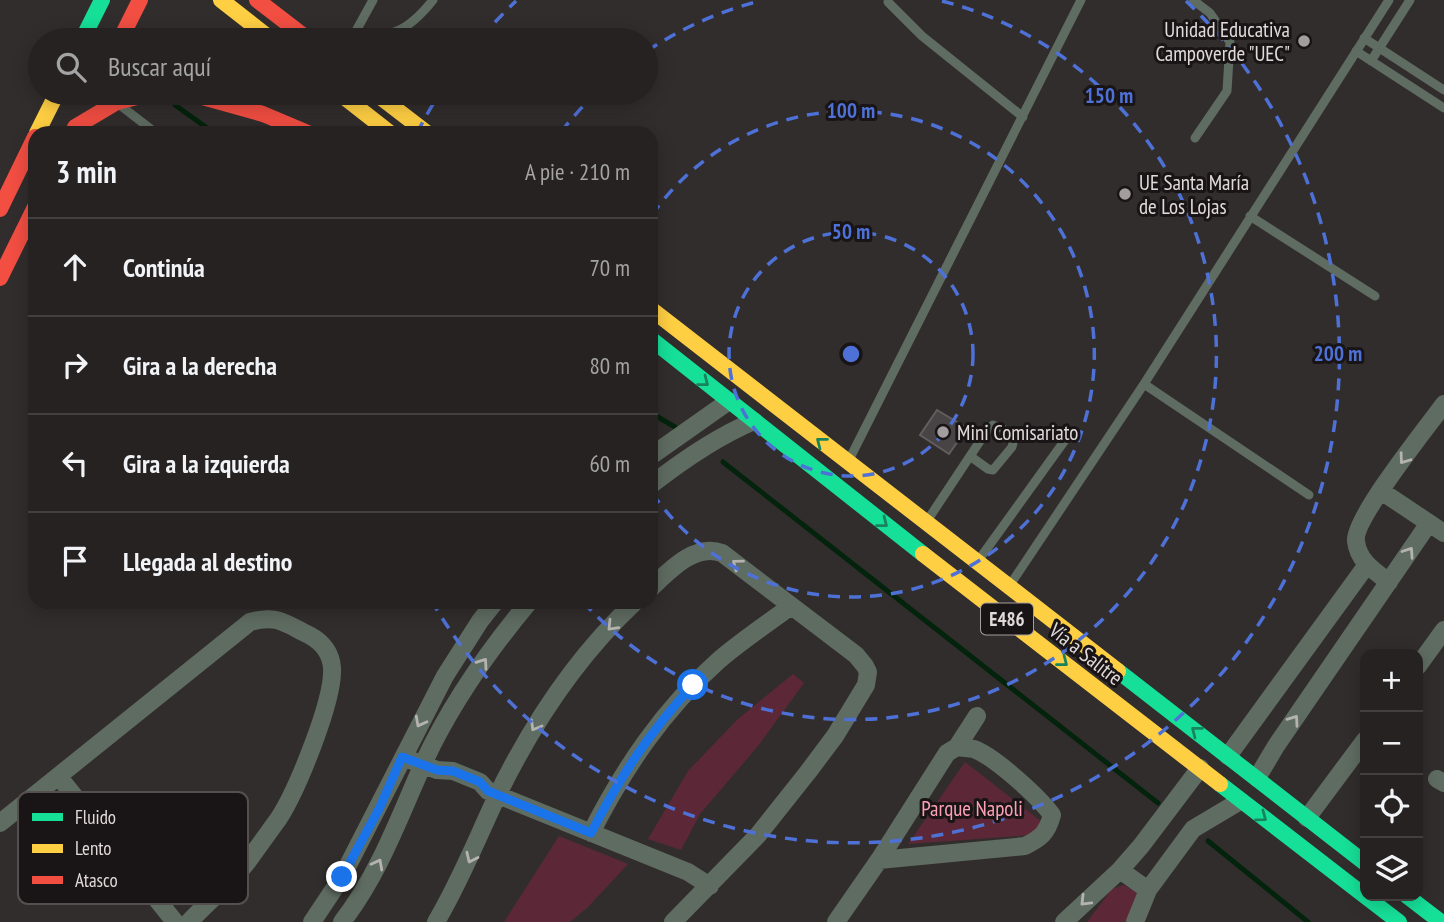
<!DOCTYPE html>
<html lang="es">
<meta charset="utf-8">
<style>
:root{--surface:#262222;--page:#2e2a2a;--text:#f1f3f6;--muted:#a4a4a5;--line:#423f40}
body{margin:0;font-family:"PT Sans Narrow",sans-serif;background:var(--page);color:var(--text)}
.controls{position:absolute;right:21px;bottom:21px;display:grid;overflow:hidden;border-radius:14px;box-shadow:0 4px 18px #0003}
.controls button{width:63px;height:63px;display:grid;place-items:center;padding:0;border:0;border-bottom:2px solid var(--line);background:var(--surface);color:var(--text);font:35px sans-serif}
.stop{position:absolute;width:21px;height:21px;margin:-16px;border:5px solid #1a73e8;border-radius:50%;background:#fff}
.stop.end{background:#1a73e8;border-color:#fff;box-shadow:0 2px 7px #0008}
.list{margin:0;padding:0;list-style:none}
h2{display:flex;justify-content:space-between;align-items:center;height:91px;margin:0;padding:0 28px;font-size:30px}
h2 small{font-size:23px;font-weight:400;color:var(--muted)}
.list li{display:grid;grid-template-columns:46px 1fr auto;gap:21px;align-items:center;box-sizing:border-box;height:98px;padding:0 28px;border-top:2px solid var(--line)}
.list b{display:block;font-size:26px;white-space:nowrap}
.list em{font-size:23px;font-style:normal;color:var(--muted)}
.icon{flex:none;width:38px;height:38px;fill:none;stroke:currentColor;stroke-width:2;stroke-linecap:round;stroke-linejoin:round}
.map{position:relative;flex:none;width:1444px;height:922px;overflow:hidden}
.search{position:absolute;background:var(--surface);box-shadow:0 4px 18px #0003;left:28px;top:28px;width:630px;height:77px;display:flex;align-items:center;gap:18px;box-sizing:border-box;padding:0 24px;border-radius:38px;color:var(--muted);font-size:26px}
.panel{position:absolute;background:var(--surface);box-shadow:0 4px 18px #0003;left:28px;top:126px;width:630px;height:483px;border-radius:21px}
.map>svg:first-child{display:block}
.park{fill:#5c2837}
.lines{fill:none;stroke-linecap:round;stroke-linejoin:round}
.stream{stroke:#04230c;stroke-width:5}
.building{fill:#484344;stroke:#625d5e;stroke-width:2}
.lane{stroke:#5f6c61;stroke-width:9}
.street{stroke:#5f6c61;stroke-width:18}
.fast{stroke:#16e098;stroke-width:16}
.slow{stroke:#ffcf43;stroke-width:16}
.jam{stroke:#f24e42;stroke-width:16}
.oneway{stroke:#17845d}
.oneway2{stroke:#b4b3b0}
.route{stroke:#1a73e8;stroke-width:9}
.ring{fill:none;stroke:#4e71d8;stroke-width:3.5;stroke-dasharray:12 9}
.poi-dot{fill:#a49d9d;stroke:#191415;stroke-width:2.5}
.labels{text-anchor:middle;dominant-baseline:central;stroke-width:6;stroke-linejoin:round;paint-order:stroke}
.shield{fill:#191415;stroke:#a59e9f;stroke-width:2}
.shield-label{font-size:19px;font-weight:bold;fill:#e1d9da}
.poi-label{font-size:21px;fill:#e1d9da;stroke:#191415;text-anchor:start}
.street-label{font-size:21px;fill:#e1d9da;stroke:#191415}
.park-label{font-size:21px;fill:#fba1b6;stroke:#191415}
.key{fill:#191415;stroke:#554f50;stroke-width:2}
.key-label{font-size:19px;fill:#e1d9da}
.centre{fill:#4e71d8;stroke:#191415;stroke-width:3.5}
.ring-label{font-size:21px;text-anchor:middle;font-weight:bold;fill:#4e71d8;stroke:#191415;stroke-width:6;stroke-linejoin:round;paint-order:stroke}
</style>
<div class="map">
<svg width="1444" height="922" viewBox="0 0 1444 922">
<rect width="100%" height="100%" fill="#322d2d"/>
<path class="park" d="M 793,674 L 804,683 L 758,746 L 700,814 L 681,850 L 648,839 L 688,771 L 738,719 Z
M 965,762 L 1042,822 L 1032,835 L 908,844 Z
M 559,836 L 628,864 L 588,907 L 570,922 L 504,922 Z
M 1124,885 L 1138,893 L 1137,907 L 1125,922 L 1087,922 L 1112,889 Z"/>
<g class="lines">
<path class="stream" d="M 175,105 L 214,133
M 651,413 L 675,427
M 723,462 L 1158,803
M 1208,841 L 1308,922"/>
</g>
<path class="building" d="M 937,410 L 967,428 L 949,454 L 920,435 Z"/>
<g class="lines">
<path class="lane" d="M 1193,0 L 1210,13 L 1230,42 L 1227,91 L 1195,138
M 888,2 L 922,36 L 1023,117
M 352,38 C 393,35 406,34 433,0
M 1364,38 L 1444,90
M 351,40 L 373,0
M 1356,51 L 1444,108
M 1371,61 L 1410,0
M 121,106 L 156,133
M 1250,216 L 1375,296
M 1144,384 L 1309,495
M 850,458 L 1081,0
M 927,521 L 988,429 L 993,425 C 1001,427 1010,432 1014,439 L 1012,447 L 993,470 L 988,469 L 970,456
M 978,561 L 1068,436
M 1010,585 L 1144,384 L 1389,0"/>
<path class="street" d="M 651,456 L 729,401
M 651,485 C 683,460 716,437 754,421
M 1381,491 L 1444,533
M 1389,582 C 1374,571 1358,561 1356,541 C 1353,519 1428,426 1444,404
M 651,588 C 670,570 695,543 722,553 L 856,655 L 865,666 L 868,672 L 866,685 L 835,736 L 808,772 L 758,835 L 673,922
M 1418,666 L 1444,630
M 1228,756 L 1366,566
M 413,761 L 437,770 L 453,771 L 480,782 L 488,791 L 688,872 L 710,886
M 59,777 L 175,922
M 1257,778 L 1276,746 L 1429,523
M 1437,779 L 1444,783
M 1307,818 L 1365,740
M 0,823 L 250,622 C 277,614 286,624 309,635 C 322,642 331,653 332,668 C 334,700 297,790 279,818 C 269,832 258,847 248,861 C 231,883 208,902 189,922
M 591,833 C 624,768 663,710 718,661 C 741,641 767,624 791,606
M 879,860 L 1025,846 C 1041,838 1047,833 1052,815 C 1039,797 995,757 974,749 C 969,748 963,748 957,747
M 1120,870 L 1148,890
M 312,922 L 342,877 L 445,676 L 480,621 L 495,602
M 342,922 C 379,874 399,818 423,764 C 450,705 488,651 529,602
M 436,922 C 461,880 478,836 499,792 C 534,721 577,656 635,602
M 836,922 L 879,860 L 947,753 L 957,747 L 977,716
M 1064,922 L 1120,870 L 1141,846 L 1200,768
M 1135,922 L 1148,890 L 1193,829 L 1240,801"/>
<path class="fast" d="M 82,40 L 102,0
M 651,339 L 923,554
M 1118,671 L 1365,863
M 1220,784 L 1365,896
M 1365,896 L 1399,922
M 1407,896 L 1441,922"/>
<path class="slow" d="M 221,0 L 272,40
M 339,93 L 390,133
M 375,93 L 427,133
M 37,133 L 57,93
M 651,309 L 1118,671
M 923,554 L 1220,784"/>
<path class="jam" d="M 257,0 L 309,40
M 120,40 L 140,0
M 188,93 L 263,114 L 308,133
M 75,127 L 117,102 L 153,93
M 0,209 L 35,137
M 0,278 L 35,207"/>
</g>
<defs><path id="oneway-chevron" d="M-2-3.5L2.5 0L-2 3.5" fill="none" stroke-width="1.6" stroke-linecap="round" stroke-linejoin="round" transform="scale(1.75)"/></defs>
<g class="oneway">
<use href="#oneway-chevron" transform="translate(704 382) rotate(38)"/>
<use href="#oneway-chevron" transform="translate(821 442) rotate(-142)"/>
<use href="#oneway-chevron" transform="translate(883 523) rotate(38)"/>
<use href="#oneway-chevron" transform="translate(1063 662) rotate(38)"/>
<use href="#oneway-chevron" transform="translate(1196 731) rotate(-142)"/>
<use href="#oneway-chevron" transform="translate(1262 817) rotate(37)"/>
</g>
<g class="oneway2">
<use href="#oneway-chevron" transform="translate(1404 459) rotate(126)"/>
<use href="#oneway-chevron" transform="translate(1409 552) rotate(-56)"/>
<use href="#oneway-chevron" transform="translate(737 564) rotate(-143)"/>
<use href="#oneway-chevron" transform="translate(612 626) rotate(134)"/>
<use href="#oneway-chevron" transform="translate(483 663) rotate(-55)"/>
<use href="#oneway-chevron" transform="translate(1294 720) rotate(-55)"/>
<use href="#oneway-chevron" transform="translate(420 722) rotate(118)"/>
<use href="#oneway-chevron" transform="translate(535 726) rotate(120)"/>
<use href="#oneway-chevron" transform="translate(471 858) rotate(115)"/>
<use href="#oneway-chevron" transform="translate(378 864) rotate(-62)"/>
<use href="#oneway-chevron" transform="translate(1085 901) rotate(135)"/>
</g>
<g class="lines">
<path class="route" d="M 342,877 L 379,809 L 402,757 L 437,770 L 453,771 L 480,782 L 488,791 L 591,833 C 621,775 649,733 693,685"/>
</g>
<g class="ring">
<circle cx="851" cy="354" r="122"/>
<path d="M652 215A243 243 0 1 1 652 493"/>
<path d="M561 132A365 365 0 0 1 595 94M647 51A365 365 0 0 1 760 1M942 1A365 365 0 1 1 584 603"/>
<path d="M417 133A487 487 0 0 1 438 96M481 38A487 487 0 0 1 516 1M1186 1A487 487 0 1 1 434 605"/>
</g>
<g class="poi-dot">
<circle cx="1304" cy="41" r="7"/>
<circle cx="1125" cy="194" r="7"/>
<circle cx="943" cy="432" r="7"/>
</g>
<g class="labels">
<rect class="shield" x="981" y="603.5" width="52" height="31" rx="5"/>
<g class="shield-label">
<text x="1007" y="619">E486</text>
</g>
<g class="poi-label">
<text x="1290" y="29" text-anchor="end">Unidad Educativa<tspan x="1290" dy="24">Campoverde "UEC"</tspan></text>
<text x="1139" y="182">UE Santa María<tspan x="1139" dy="24">de Los Lojas</tspan></text>
<text x="957" y="432">Mini Comisariato</text>
</g>
<g class="street-label">
<text transform="translate(1086 654) rotate(38)">Vía a Salitre</text>
</g>
<g class="park-label">
<text x="972" y="808">Parque Napoli</text>
</g>
</g>
<rect x="18" y="792" width="230" height="112" rx="10" class="key"/>
<rect x="32" y="813" width="31" height="8" fill="#16e098"/>
<rect x="32" y="844" width="31" height="9" fill="#ffcf43"/>
<rect x="32" y="876" width="31" height="8" fill="#f24e42"/>
<g class="key-label">
<text x="75" y="824">Fluido</text>
<text x="75" y="855">Lento</text>
<text x="75" y="887">Atasco</text>
</g>
<circle cx="851" cy="354" r="10" class="centre"/>
<g class="ring-label">
<text x="1109" y="103">150 m</text>
<text x="851" y="118">100 m</text>
<text x="851" y="239">50 m</text>
<text x="1338" y="361">200 m</text>
</g>
</svg>
<div class="controls">
<button>+</button>
<button>−</button>
<button><svg class="icon" aria-label="locate" viewBox="0 0 24 24"><circle cx="12" cy="12" r="6"/><path d="M12 2v4M12 18v4M2 12h4M18 12h4"/></svg></button>
<button><svg class="icon" aria-label="layers" viewBox="0 0 24 24"><path d="M12 4l9 5-9 5-9-5zM3 14l9 5 9-5"/></svg></button>
</div>
<div class="stop" style="left:693px;top:685px"></div>
<div class="stop end" style="left:342px;top:877px"></div>
<div class="search"><svg class="icon" aria-label="search" viewBox="0 0 24 24"><circle cx="10" cy="10" r="6"/><path d="M15 15l6 6"/></svg>Buscar aquí</div>
<section class="panel">
<h2>3 min<small>A pie · 210 m</small></h2>
<ul class="list">
<li><svg class="icon" aria-label="ahead" viewBox="0 0 24 24"><path d="M12 20V5M6 11l6-6 6 6"/></svg><div><b>Continúa</b></div><em>70 m</em></li>
<li><svg class="icon" aria-label="right" viewBox="0 0 24 24"><path d="M7 20v-9h11M14 6l5 5-5 5"/></svg><div><b>Gira a la derecha</b></div><em>80 m</em></li>
<li><svg class="icon" aria-label="left" viewBox="0 0 24 24"><path d="M17 20v-9H6M10 6l-5 5 5 5"/></svg><div><b>Gira a la izquierda</b></div><em>60 m</em></li>
<li><svg class="icon" aria-label="arrive" viewBox="0 0 24 24"><path d="M6 21V4h12l-3 4 3 4H6"/></svg><div><b>Llegada al destino</b></div></li>
</ul>
</section>
</div>
